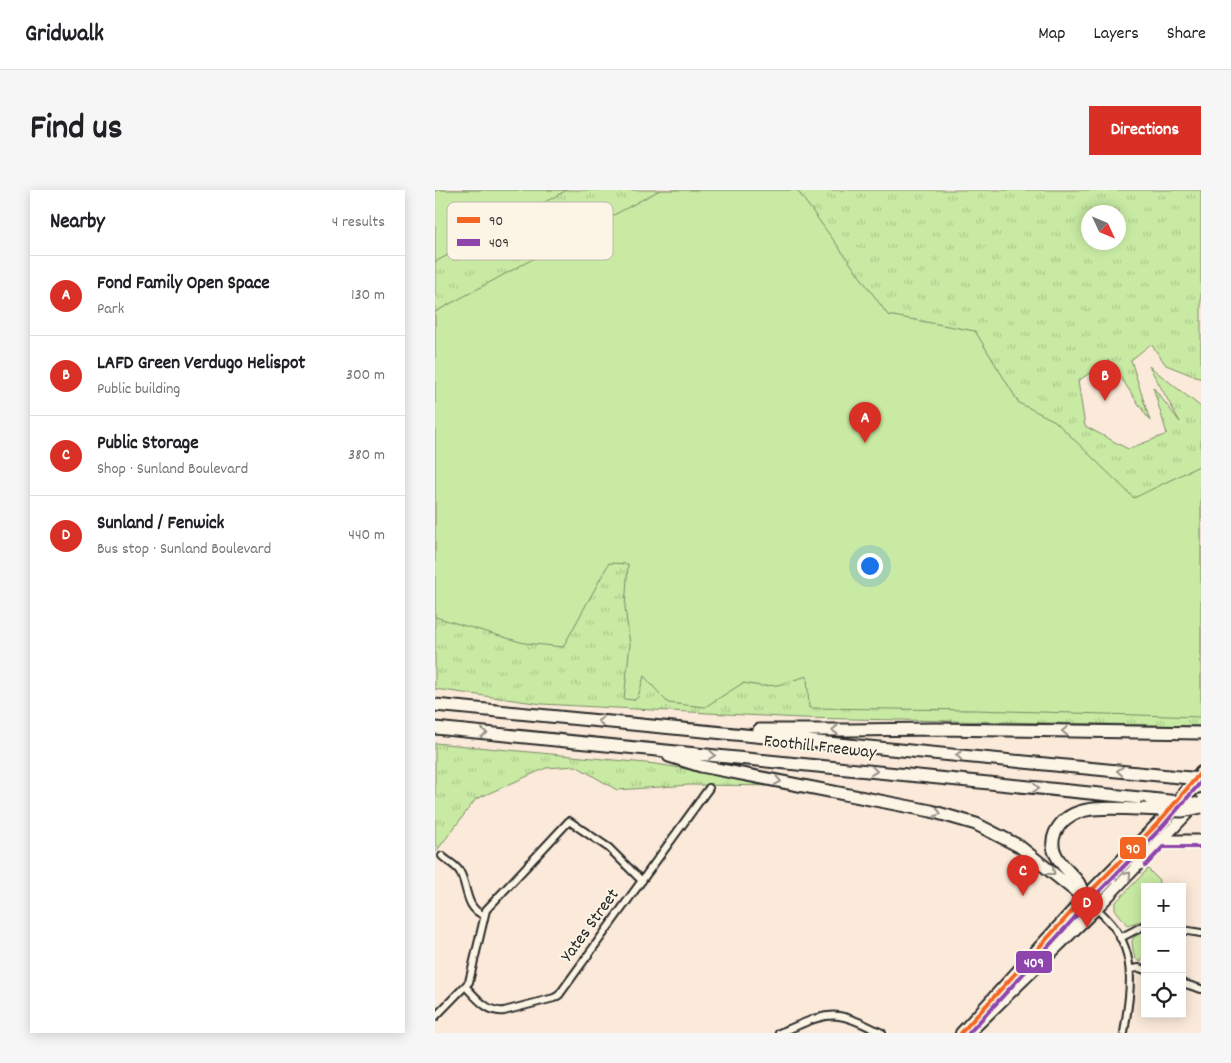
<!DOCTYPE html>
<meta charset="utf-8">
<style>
:root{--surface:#fff;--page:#f6f6f6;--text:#202124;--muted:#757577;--line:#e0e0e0;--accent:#d93025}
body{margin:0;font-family:Dekko,sans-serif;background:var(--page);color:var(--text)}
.controls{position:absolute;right:15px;bottom:15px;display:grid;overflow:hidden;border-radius:0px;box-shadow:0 2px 12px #0003}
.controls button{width:45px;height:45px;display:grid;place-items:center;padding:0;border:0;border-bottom:1px solid var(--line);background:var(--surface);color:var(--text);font:25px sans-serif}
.compass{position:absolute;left:646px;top:15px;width:45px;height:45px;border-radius:50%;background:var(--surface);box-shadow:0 2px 12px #0003;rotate:134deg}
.you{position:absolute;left:434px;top:375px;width:18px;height:18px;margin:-12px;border:4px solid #fff;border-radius:50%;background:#1a73e8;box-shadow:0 0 0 8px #1a73e833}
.badge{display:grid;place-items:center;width:32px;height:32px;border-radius:50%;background:var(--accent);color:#fff;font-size:16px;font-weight:700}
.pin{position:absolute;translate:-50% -41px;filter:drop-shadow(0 1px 2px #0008)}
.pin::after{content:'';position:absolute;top:26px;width:18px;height:15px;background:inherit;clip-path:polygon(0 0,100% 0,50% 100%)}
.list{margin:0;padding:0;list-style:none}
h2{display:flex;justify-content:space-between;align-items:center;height:65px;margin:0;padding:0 20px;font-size:21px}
h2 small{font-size:16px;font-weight:400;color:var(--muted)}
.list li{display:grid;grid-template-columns:32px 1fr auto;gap:15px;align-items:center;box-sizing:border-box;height:80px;padding:0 20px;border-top:1px solid var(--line)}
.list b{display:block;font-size:19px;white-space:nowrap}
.list p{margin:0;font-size:16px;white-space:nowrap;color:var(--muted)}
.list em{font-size:16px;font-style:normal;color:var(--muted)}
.icon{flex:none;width:28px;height:28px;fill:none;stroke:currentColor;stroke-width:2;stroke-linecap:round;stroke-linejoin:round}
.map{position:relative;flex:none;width:766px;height:843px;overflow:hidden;border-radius:0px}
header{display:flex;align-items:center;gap:30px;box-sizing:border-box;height:70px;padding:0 25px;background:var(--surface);border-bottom:1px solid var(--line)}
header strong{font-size:24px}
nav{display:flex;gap:28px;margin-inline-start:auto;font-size:18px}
.intro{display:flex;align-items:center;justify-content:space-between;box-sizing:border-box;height:120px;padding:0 30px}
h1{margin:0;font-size:35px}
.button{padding:12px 22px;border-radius:0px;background:var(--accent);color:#fff;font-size:18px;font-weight:700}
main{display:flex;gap:30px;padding:0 30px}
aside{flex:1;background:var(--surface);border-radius:0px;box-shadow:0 2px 12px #0003}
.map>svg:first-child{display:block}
.grass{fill:url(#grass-tufts);stroke:#7a8a67;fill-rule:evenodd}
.green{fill:#c8eaa3;stroke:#7a8a67}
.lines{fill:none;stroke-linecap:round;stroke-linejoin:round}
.minor-casing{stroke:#2b2b2b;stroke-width:10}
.primary-casing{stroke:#2b2b2b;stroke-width:14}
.motorway-casing{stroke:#2b2b2b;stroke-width:15}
.minor{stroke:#fcf5e5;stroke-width:6}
.primary{stroke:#fcf5e5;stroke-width:10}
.motorway{stroke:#fcf5e5;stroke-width:11}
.motorway-bridge-casing{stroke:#2b2b2b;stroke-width:15;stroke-linecap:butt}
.motorway-bridge{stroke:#fcf5e5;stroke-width:11}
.bus-1-casing{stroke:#fcf5e5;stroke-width:8}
.bus-2-casing{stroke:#fcf5e5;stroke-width:8}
.bus-1{stroke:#f26522;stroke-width:4}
.bus-2{stroke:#8e44ad;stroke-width:4}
.oneway{stroke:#949088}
.labels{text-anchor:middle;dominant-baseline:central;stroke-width:4;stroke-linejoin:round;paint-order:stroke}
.street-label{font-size:18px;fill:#2b2b2b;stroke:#fcf5e5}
.key{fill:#fcf5e5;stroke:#bdb8ad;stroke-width:1}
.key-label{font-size:14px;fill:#2b2b2b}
.line-badge{stroke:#fcf5e5;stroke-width:2}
.badge-label{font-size:14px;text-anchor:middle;font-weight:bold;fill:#fff}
</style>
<header>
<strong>Gridwalk</strong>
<nav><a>Map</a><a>Layers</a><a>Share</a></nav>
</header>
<div class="intro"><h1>Find us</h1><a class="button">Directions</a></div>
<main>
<aside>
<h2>Nearby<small>4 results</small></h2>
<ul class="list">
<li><span class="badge">A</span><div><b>Fond Family Open Space</b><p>Park</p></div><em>130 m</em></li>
<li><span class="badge">B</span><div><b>LAFD Green Verdugo Helispot</b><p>Public building</p></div><em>300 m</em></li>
<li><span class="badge">C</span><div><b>Public Storage</b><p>Shop · Sunland Boulevard</p></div><em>380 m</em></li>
<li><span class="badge">D</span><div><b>Sunland / Fenwick</b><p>Bus stop · Sunland Boulevard</p></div><em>440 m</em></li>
</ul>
</aside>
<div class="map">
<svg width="766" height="843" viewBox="0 0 766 843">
<defs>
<pattern id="grass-tufts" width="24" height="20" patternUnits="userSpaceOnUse" patternTransform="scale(1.25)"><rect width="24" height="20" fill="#c8eaa3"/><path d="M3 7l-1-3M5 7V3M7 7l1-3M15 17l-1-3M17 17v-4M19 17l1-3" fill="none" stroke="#acc98c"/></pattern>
</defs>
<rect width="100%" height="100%" fill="#fbead9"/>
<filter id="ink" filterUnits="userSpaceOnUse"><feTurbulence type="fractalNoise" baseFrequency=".02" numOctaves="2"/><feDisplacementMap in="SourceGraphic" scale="10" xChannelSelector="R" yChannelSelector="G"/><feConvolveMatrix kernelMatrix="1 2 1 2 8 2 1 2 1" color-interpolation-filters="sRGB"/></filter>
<g filter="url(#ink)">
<path class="grass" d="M 0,0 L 766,0 L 766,189 L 731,175 L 716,154 L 696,170 L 715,231 L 674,170 L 643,191 L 650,236 L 693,259 L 732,244 L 718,197 L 745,232 L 714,176 L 766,217 L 766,536 L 365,528 L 107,514 L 0,499 ZM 654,22 L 684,22 L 684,52 L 654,52 Z
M 0,553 L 221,574 L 357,596 L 254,595 L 182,600 L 141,576 L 111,578 L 41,609 L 0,663 Z"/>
<path class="green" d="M 0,0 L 132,0 L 0,72 Z
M 225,0 L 362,0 L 453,125 L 540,141 L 584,213 L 620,231 L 699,308 L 766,275 L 766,527 L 541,520 L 374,518 L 372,486 L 343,495 L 326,496 L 308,493 L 270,517 L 233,513 L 209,486 L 203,507 L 199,510 L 189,509 L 195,454 L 190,418 L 193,374 L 174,373 L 128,457 L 89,453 L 0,427 L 0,122 Z
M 713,679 L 724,690 L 723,697 L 710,697 L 710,730 L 692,735 L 680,719 L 680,713 Z
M 710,741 L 710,762 L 706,772 C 698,770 698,759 697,751 L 699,747 Z"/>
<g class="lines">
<g class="minor-casing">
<path id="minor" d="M 7,666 C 12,671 22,676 25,682 C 33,696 30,719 49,725
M 649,708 C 657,715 665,721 672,729 C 704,762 695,802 689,843
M 747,740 L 766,743
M 685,748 L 710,735
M 696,779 L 704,778 L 710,780
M 747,793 L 766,799
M 30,796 C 41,807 52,823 69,821 L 119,808 L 124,805 L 274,598
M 0,827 L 34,792 L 51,720 L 134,631 L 174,658 L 207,691
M 344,843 C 362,837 384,823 404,826 C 419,828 434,837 447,843"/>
</g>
<g class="primary-casing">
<path id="primary" d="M 526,843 L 649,708 L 723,633 L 766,582
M 534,843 L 661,719 L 766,609"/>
</g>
<g class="motorway-casing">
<path id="motorway" d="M 0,515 L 734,586
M 0,538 L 715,609
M 324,540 L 414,540 L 501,539 L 766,543
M 234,566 L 266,576 L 496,621 L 541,634 L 584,656 L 649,708
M 725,651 L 766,651
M 649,707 C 647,702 646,696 643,692 C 636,683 626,676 621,665 C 617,658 617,650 620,643 C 634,611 678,619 705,619"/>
</g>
<use href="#minor" class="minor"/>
<use href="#primary" class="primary"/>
<use href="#motorway" class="motorway"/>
<g class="motorway-bridge-casing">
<path id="motorway-bridge" d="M 734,586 L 766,589
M 715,609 L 763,614
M 705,619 L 747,621 L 766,617"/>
</g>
<use href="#motorway-bridge" class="motorway-bridge"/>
<g class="bus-1-casing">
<path id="bus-1" d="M 526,843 L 649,708 L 723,633 L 766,582"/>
</g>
<g class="bus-2-casing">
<path id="bus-2" d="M 710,676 L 728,657 L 766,657
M 534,843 L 654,712 L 727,637 L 766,592"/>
</g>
<use href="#bus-1" class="bus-1"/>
<use href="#bus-2" class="bus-2"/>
</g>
<defs><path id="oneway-chevron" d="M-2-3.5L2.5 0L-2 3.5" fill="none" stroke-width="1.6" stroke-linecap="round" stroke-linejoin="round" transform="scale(1.25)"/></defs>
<g class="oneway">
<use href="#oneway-chevron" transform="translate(166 531) rotate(-175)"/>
<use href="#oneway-chevron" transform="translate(400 540) rotate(-180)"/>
<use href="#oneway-chevron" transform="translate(630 541) rotate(-179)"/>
<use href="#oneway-chevron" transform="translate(49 543) rotate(5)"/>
<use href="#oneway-chevron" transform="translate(277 565) rotate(6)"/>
<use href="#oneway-chevron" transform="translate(524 565) rotate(-175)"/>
<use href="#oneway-chevron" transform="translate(439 581) rotate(6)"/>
<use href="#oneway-chevron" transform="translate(685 581) rotate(-175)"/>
<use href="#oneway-chevron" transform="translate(343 591) rotate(11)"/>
<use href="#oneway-chevron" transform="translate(601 598) rotate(6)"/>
<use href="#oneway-chevron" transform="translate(503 623) rotate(16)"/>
<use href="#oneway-chevron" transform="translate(617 682) rotate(37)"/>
<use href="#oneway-chevron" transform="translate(693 685) rotate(-47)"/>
</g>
</g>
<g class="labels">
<g class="street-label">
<text transform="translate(385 558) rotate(6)">Foothill Freeway</text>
<text transform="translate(156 736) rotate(-54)">Yates Street</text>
</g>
</g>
<rect x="12" y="12" width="166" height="58" rx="8" class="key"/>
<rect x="22" y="27" width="23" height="6" fill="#f26522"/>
<rect x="22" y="49" width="23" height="7" fill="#8e44ad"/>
<g class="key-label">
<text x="54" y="35">90</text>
<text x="54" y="57">409</text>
</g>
<g class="line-badge">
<rect x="684" y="646" width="28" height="24" rx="5" fill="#f26522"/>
<rect x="580" y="760" width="38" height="24" rx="5" fill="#8e44ad"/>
</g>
<g class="badge-label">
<text x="698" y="663">90</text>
<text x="599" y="777">409</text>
</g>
</svg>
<div class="controls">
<button>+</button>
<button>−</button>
<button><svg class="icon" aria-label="locate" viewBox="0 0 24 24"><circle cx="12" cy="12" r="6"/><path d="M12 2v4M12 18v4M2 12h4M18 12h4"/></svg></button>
</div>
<svg class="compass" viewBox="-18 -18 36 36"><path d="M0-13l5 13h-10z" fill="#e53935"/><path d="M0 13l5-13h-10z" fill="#757577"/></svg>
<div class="you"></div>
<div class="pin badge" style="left:430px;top:253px">A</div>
<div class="pin badge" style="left:670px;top:211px">B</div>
<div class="pin badge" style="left:588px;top:706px">C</div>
<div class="pin badge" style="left:652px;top:738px">D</div>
</div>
</main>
